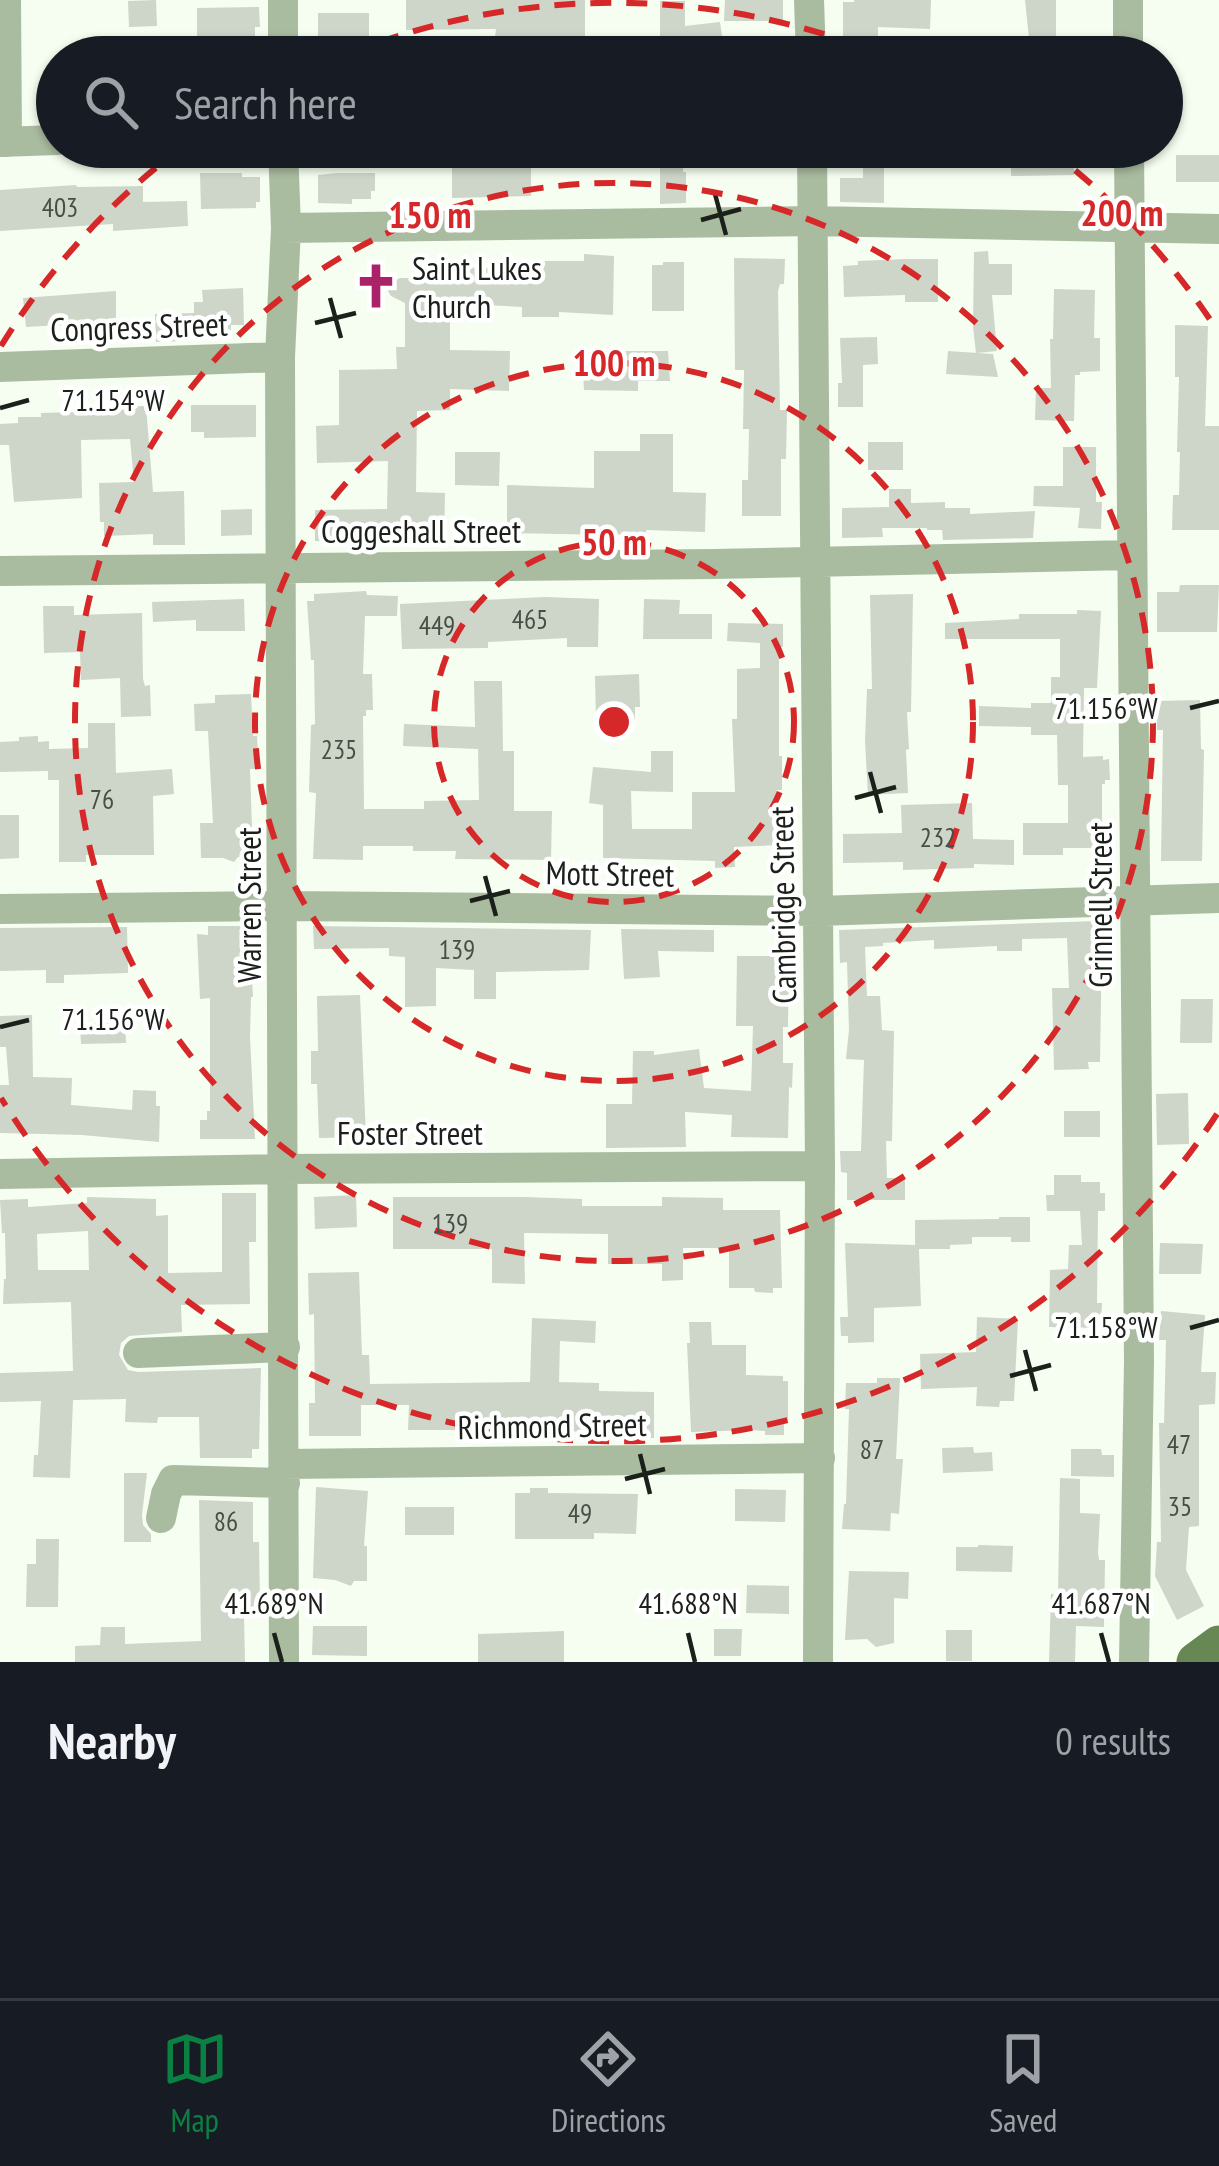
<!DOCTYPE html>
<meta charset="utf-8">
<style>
:root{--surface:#171b24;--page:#242831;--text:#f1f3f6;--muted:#9ea1a6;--line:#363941;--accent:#0b8043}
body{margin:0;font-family:"PT Sans Narrow",sans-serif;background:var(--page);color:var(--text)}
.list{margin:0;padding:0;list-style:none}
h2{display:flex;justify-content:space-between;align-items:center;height:156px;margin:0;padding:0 48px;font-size:51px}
h2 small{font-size:39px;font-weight:400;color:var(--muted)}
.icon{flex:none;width:66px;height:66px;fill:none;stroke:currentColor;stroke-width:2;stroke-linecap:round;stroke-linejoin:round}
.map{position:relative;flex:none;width:1219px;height:1662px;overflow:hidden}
.search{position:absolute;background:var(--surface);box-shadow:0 3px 9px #0004;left:36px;right:36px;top:36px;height:132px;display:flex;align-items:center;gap:30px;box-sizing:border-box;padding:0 42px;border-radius:66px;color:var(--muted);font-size:45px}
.sheet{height:336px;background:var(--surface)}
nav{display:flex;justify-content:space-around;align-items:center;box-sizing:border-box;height:168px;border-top:3px solid var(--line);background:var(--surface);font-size:33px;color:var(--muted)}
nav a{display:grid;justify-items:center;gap:6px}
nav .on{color:var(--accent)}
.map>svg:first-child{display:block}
.building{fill:#cdd6c9;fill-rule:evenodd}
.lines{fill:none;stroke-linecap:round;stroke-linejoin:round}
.minor{stroke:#aabca0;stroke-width:30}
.major{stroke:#678754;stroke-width:39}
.ticks{fill:none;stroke:#1c201b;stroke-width:4.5}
.ring{fill:none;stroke:#d62828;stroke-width:6;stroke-dasharray:21 15}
.labels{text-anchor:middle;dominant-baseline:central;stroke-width:9;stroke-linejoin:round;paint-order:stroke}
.number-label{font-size:27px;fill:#484e46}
.poi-label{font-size:33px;fill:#1c201b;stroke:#fff;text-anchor:start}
.street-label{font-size:33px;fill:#1c201b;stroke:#fff}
.ticks-label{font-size:30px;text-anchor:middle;fill:#1c201b;stroke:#fff;stroke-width:9;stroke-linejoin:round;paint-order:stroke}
.centre{fill:#d62828;stroke:#fff;stroke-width:6}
.ring-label{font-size:36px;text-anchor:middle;font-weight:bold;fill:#d62828;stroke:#fff;stroke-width:9;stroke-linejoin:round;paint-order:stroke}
</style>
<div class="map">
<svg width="1219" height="1662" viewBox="0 0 1219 1662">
<rect width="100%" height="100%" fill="#f5fef0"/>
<path class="building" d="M 156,0 L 157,26 L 129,27 L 128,1 Z
M 406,0 L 585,0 L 585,37 L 569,37 L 569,49 L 554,49 L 512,47 L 512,37 L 495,37 L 496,29 L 406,30 Z
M 725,0 L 783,0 L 783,21 L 724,21 Z
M 854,0 L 931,0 L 930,29 L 878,27 L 878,43 L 843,42 L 843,2 L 854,2 Z
M 1025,0 L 1056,0 L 1056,57 L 1031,57 Z
M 660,1 L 685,1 L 685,26 L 720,22 L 723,43 L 680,47 L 680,57 L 656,57 L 656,36 L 660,36 Z
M 259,7 L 260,27 L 255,27 L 255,38 L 240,38 L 240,42 L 197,42 L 197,8 Z
M 318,13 L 369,13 L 369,42 L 360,42 L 360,57 L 318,57 Z
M 496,147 L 531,147 L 531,196 L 452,198 L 452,152 L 496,151 Z
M 1011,147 L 1074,147 L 1074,175 L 1011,176 Z
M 1176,155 L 1219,155 L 1219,182 L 1176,182 Z
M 660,156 L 683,156 L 683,172 L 686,172 L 686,203 L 660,204 Z
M 884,160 L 884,203 L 840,202 L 840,178 L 863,178 L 863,161 Z
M 200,173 L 242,173 L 242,177 L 260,177 L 260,202 L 256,202 L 256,208 L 201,209 Z
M 338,173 L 375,173 L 375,191 L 371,191 L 371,199 L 352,199 L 352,204 L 318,203 L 318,175 Z
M 76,185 L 77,187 L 143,186 L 143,202 L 187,201 L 188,226 L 113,231 L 113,224 L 0,231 L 0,190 Z
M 988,251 L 989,264 L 1012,264 L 1012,295 L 992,295 L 997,351 L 976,353 L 973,327 L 974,252 Z
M 584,254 L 614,256 L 613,315 L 559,312 L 559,317 L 522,317 L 522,307 L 450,303 L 450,350 L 510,351 L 509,391 L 450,389 L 450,410 L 417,411 L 416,492 L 445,493 L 444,543 L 315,541 L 315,510 L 387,509 L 388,461 L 317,463 L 316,426 L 339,425 L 339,370 L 397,369 L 396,347 L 405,347 L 405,303 L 391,296 L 388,291 L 390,283 L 400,278 L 459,278 L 460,267 L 522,269 L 522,266 L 536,265 L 536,261 L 584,261 Z
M 734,258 L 785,259 L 784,284 L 780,284 L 778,291 L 780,410 L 787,410 L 786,459 L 781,459 L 781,516 L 742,516 L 742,480 L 748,480 L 749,429 L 743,429 L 744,370 L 735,370 Z
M 905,259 L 938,259 L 938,302 L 905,302 L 905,295 L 844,297 L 843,266 L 858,265 L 858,261 Z
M 663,262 L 684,262 L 684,311 L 652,311 L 652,265 L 663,265 Z
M 243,288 L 244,325 L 231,325 L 231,330 L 184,332 L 184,341 L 156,342 L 155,314 L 194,313 L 194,302 L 203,302 L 202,290 Z
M 1054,289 L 1095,290 L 1094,338 L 1100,338 L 1100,371 L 1080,372 L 1080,375 L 1075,375 L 1074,421 L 1035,420 L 1036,388 L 1051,388 L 1050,339 L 1053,339 Z
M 116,291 L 116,322 L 26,327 L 23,298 Z
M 1175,325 L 1208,326 L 1205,426 L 1219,426 L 1219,530 L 1172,530 L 1173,495 L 1179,495 L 1180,452 L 1177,452 L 1179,377 L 1175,377 Z
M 877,337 L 878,364 L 863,365 L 863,407 L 838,407 L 838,383 L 842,383 L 840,338 Z
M 601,351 L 668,351 L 670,381 L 638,381 L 638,391 L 584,390 L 582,356 L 601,356 Z
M 948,351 L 993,354 L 998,377 L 946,374 Z
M 191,405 L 256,405 L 256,437 L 204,438 L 204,432 L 191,432 Z
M 146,406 L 153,492 L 184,491 L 185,545 L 153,545 L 153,534 L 104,536 L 104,522 L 100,522 L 99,483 L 134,482 L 130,439 L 81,440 L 82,498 L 14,502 L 9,445 L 0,445 L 0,424 L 18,423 L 18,417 L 41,417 L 41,413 L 108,411 L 108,407 Z
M 640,434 L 673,434 L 673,492 L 706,493 L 705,532 L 646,530 L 646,533 L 611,535 L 507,533 L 507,485 L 594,488 L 594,451 L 640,451 Z
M 868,442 L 903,442 L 903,470 L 868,470 Z
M 1063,447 L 1096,447 L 1096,502 L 1102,502 L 1101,529 L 1078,528 L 1080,508 L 1033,506 L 1034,486 L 1063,486 Z
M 455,452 L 500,452 L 499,486 L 455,485 Z
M 889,489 L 911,489 L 911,503 L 945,502 L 945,508 L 970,508 L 970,514 L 1035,511 L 1033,538 L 943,540 L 942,530 L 927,530 L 927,528 L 882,528 L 883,537 L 842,538 L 842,508 L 889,507 Z
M 252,509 L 252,535 L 221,536 L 221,510 Z
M 1180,585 L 1219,585 L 1217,632 L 1157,632 L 1157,592 L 1179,592 Z
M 366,591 L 367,595 L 398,596 L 397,616 L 365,616 L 363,674 L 372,674 L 373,710 L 366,710 L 366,716 L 363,716 L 364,809 L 424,809 L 424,801 L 479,800 L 478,749 L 403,746 L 404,724 L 475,727 L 474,681 L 502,681 L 503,751 L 514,751 L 514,811 L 552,811 L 551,860 L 455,859 L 456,851 L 413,851 L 413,846 L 363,846 L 363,860 L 313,859 L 316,793 L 309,792 L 311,725 L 315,724 L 314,660 L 311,660 L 307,601 L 314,601 L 314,594 Z
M 913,594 L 911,712 L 907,712 L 909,749 L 906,750 L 908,793 L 868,795 L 865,741 L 867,689 L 872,689 L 870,595 Z
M 546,597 L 599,599 L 598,647 L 567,647 L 567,638 L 488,642 L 488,648 L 402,649 L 400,604 Z
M 244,599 L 245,631 L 196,631 L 196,620 L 153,622 L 152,602 Z
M 644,599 L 680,600 L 679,614 L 712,614 L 712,639 L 643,639 Z
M 43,606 L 74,606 L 74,615 L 142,613 L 143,679 L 145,686 L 150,685 L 151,716 L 121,717 L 120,678 L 81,680 L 80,652 L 44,653 Z
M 1077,610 L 1101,611 L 1097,688 L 1084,688 L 1083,757 L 1103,756 L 1103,760 L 1109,759 L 1110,780 L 1105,780 L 1105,784 L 1102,784 L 1102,848 L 1063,848 L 1063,855 L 1023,855 L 1023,823 L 1068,823 L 1068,785 L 1058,785 L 1057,735 L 1031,735 L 1031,727 L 979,726 L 979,706 L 1031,708 L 1031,703 L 1051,703 L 1051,677 L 1060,677 L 1060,639 L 945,639 L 945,623 L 1019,619 L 1019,614 L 1077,614 Z
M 728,623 L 783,624 L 783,647 L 779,647 L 779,756 L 782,756 L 782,790 L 777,790 L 779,845 L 734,847 L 735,867 L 715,868 L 715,861 L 603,858 L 603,805 L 589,803 L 593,767 L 651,772 L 651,751 L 673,751 L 673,792 L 631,791 L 632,829 L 692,829 L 692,792 L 735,792 L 732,719 L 737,719 L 737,669 L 760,668 L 760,643 L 727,641 Z
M 639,674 L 640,707 L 635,707 L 635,720 L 596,722 L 595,676 Z
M 251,694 L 253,736 L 257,736 L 259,769 L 250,769 L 253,857 L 238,857 L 234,862 L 223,858 L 201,858 L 200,823 L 213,823 L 208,731 L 195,731 L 194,704 L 215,703 L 215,695 Z
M 1200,700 L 1201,749 L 1204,750 L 1202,861 L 1161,861 L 1163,730 L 1157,730 L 1157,701 Z
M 88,723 L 115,723 L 116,773 L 172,769 L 174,794 L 153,796 L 154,855 L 86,855 L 86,862 L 59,862 L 59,780 L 48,780 L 48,771 L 0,772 L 0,742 L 19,741 L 19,737 L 38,736 L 38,742 L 49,741 L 49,749 L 88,748 Z
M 972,803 L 973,839 L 1014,840 L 1014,865 L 974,864 L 974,868 L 903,870 L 903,862 L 843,863 L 843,834 L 902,833 L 901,805 Z
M 0,815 L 19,815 L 19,858 L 0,859 Z
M 1097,921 L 1097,934 L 1102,934 L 1100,1062 L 1088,1062 L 1089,1069 L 1054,1070 L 1052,988 L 1069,988 L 1067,938 L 1022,939 L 1022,951 L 997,951 L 997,946 L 934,949 L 934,940 L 883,943 L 883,946 L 865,947 L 867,996 L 880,996 L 882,1030 L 894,1031 L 892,1141 L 886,1141 L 887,1178 L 905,1178 L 905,1200 L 847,1200 L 847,1173 L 841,1172 L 840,1151 L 861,1151 L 864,1060 L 846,1059 L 849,1030 L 847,962 L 840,963 L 839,930 Z
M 208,926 L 241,926 L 240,963 L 251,963 L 253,997 L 251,997 L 250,1037 L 255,1139 L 200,1139 L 200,1120 L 207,1120 L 207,1111 L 210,1111 L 210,998 L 200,999 L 197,934 L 208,935 Z
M 313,926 L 591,930 L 589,970 L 496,972 L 496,999 L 474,999 L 474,970 L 436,968 L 436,1006 L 405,1007 L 405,957 L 389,956 L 389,948 L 314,949 Z
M 127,927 L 128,973 L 64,975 L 64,983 L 46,983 L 46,970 L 0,971 L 0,928 Z
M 621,929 L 714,930 L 714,952 L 658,951 L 660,977 L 624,979 Z
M 737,956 L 789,956 L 788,1027 L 783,1027 L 783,1063 L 793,1063 L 792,1088 L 789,1087 L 788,1138 L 731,1137 L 732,1115 L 685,1112 L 686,1147 L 606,1148 L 606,1104 L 632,1104 L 633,1051 L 654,1051 L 654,1055 L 699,1049 L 704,1088 L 751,1091 L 753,1026 L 736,1026 Z
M 360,995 L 366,1137 L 319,1138 L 317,1084 L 311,1084 L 311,1051 L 318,1051 L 317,996 Z
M 1181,999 L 1213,999 L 1212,1043 L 1180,1043 Z
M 32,1015 L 33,1077 L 72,1078 L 71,1105 L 132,1110 L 133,1090 L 156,1091 L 156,1106 L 160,1106 L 159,1142 L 82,1135 L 0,1133 L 0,1085 L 9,1085 L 6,1047 L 0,1047 L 0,1016 Z
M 125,1022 L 126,1043 L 81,1044 L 80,1024 Z
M 1188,1093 L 1189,1144 L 1157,1145 L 1156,1094 Z
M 1064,1111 L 1100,1111 L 1100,1137 L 1064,1137 Z
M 1054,1175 L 1081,1175 L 1081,1182 L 1100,1182 L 1100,1193 L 1105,1193 L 1105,1211 L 1098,1211 L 1097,1303 L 1102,1303 L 1101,1328 L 1049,1327 L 1050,1270 L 1068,1269 L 1069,1245 L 1082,1245 L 1080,1211 L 1047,1211 L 1046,1195 L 1054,1195 Z
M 222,1193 L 256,1193 L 256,1242 L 249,1242 L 250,1304 L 181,1305 L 182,1332 L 129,1336 L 121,1343 L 119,1355 L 128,1370 L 138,1372 L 261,1368 L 259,1449 L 252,1449 L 252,1458 L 200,1458 L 199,1417 L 158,1417 L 157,1423 L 125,1422 L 126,1399 L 73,1400 L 70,1478 L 33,1477 L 34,1455 L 38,1455 L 41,1401 L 0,1402 L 0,1373 L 73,1371 L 71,1302 L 3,1304 L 4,1279 L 6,1279 L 5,1233 L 2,1233 L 0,1200 L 28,1199 L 28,1207 L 87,1203 L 87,1197 L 156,1199 L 156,1216 L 168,1215 L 168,1273 L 222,1272 ZM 88,1231 L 89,1270 L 38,1270 L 37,1234 Z
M 356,1195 L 357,1227 L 315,1229 L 314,1197 Z
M 393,1197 L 524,1197 L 582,1199 L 582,1206 L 662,1206 L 662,1197 L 723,1198 L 723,1210 L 780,1210 L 782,1288 L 773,1288 L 773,1293 L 755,1292 L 754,1288 L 729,1288 L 729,1248 L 683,1248 L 683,1280 L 662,1281 L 662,1264 L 608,1264 L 608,1234 L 524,1233 L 525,1284 L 492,1283 L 492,1249 L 393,1249 Z
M 999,1217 L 1030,1217 L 1030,1242 L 1011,1242 L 1011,1237 L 972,1237 L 972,1244 L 950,1245 L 950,1249 L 919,1249 L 921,1306 L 874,1308 L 874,1342 L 848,1343 L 848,1336 L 841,1336 L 840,1317 L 848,1317 L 845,1243 L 915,1245 L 915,1220 L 999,1219 Z
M 1160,1243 L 1203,1244 L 1201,1274 L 1159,1274 Z
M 359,1272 L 362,1355 L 369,1355 L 370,1384 L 530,1382 L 532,1318 L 596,1321 L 595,1343 L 560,1341 L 559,1382 L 599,1383 L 599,1391 L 654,1392 L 654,1438 L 587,1438 L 587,1432 L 540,1430 L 540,1435 L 511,1433 L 512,1430 L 408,1430 L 409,1405 L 361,1405 L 361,1436 L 309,1436 L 309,1403 L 315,1403 L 314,1314 L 309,1315 L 308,1273 Z
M 1161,1311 L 1205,1315 L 1201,1372 L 1216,1372 L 1215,1404 L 1199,1405 L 1199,1526 L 1189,1527 L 1186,1570 L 1204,1606 L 1177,1620 L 1155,1576 L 1157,1542 L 1161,1542 L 1159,1423 L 1164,1423 L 1166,1340 L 1159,1340 Z
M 977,1317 L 1018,1319 L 1014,1401 L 1000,1401 L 999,1407 L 976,1406 L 977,1387 L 921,1389 L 920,1354 L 976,1352 Z
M 689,1322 L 711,1322 L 712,1345 L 746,1345 L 746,1375 L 783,1376 L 783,1381 L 788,1381 L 788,1420 L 784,1420 L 784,1435 L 765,1435 L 765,1431 L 751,1430 L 691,1432 L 687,1343 L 690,1343 Z
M 877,1378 L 900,1378 L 896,1459 L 903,1459 L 899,1514 L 891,1513 L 890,1531 L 842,1529 L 844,1504 L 846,1504 L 849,1409 L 845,1409 L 846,1383 L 877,1383 Z
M 973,1447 L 974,1453 L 992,1452 L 993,1471 L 943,1473 L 942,1448 Z
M 1071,1449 L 1101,1449 L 1102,1455 L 1114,1455 L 1114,1477 L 1071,1476 Z
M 124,1473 L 147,1473 L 142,1515 L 143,1525 L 151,1534 L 151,1542 L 124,1542 Z
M 1060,1478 L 1080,1479 L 1080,1513 L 1100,1514 L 1098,1553 L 1099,1560 L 1105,1560 L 1104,1627 L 1076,1626 L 1075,1662 L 1049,1662 L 1051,1594 L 1058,1595 Z
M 316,1487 L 368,1491 L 364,1546 L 367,1546 L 367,1581 L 354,1581 L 351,1586 L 335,1580 L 313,1578 Z
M 530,1488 L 548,1488 L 548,1493 L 638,1494 L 636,1534 L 594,1533 L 594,1539 L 515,1539 L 515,1493 L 530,1493 Z
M 735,1489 L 786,1490 L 785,1522 L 735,1521 Z
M 199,1500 L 253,1502 L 253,1542 L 259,1542 L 260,1604 L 254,1604 L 253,1616 L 244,1616 L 245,1662 L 75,1662 L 75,1646 L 100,1645 L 101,1627 L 125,1627 L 125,1644 L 201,1641 Z
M 405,1507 L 454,1507 L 454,1535 L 405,1535 Z
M 36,1539 L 59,1539 L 58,1607 L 26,1607 L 27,1564 L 36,1564 Z
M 978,1545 L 1013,1546 L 1012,1572 L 956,1571 L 956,1547 L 978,1547 Z
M 849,1571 L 909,1572 L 908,1599 L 894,1598 L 894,1643 L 876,1647 L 867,1639 L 845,1640 Z
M 747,1585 L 789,1586 L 789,1614 L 746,1613 Z
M 313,1626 L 367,1626 L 367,1656 L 312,1655 Z
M 714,1629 L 742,1629 L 741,1656 L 714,1656 Z
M 946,1630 L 972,1630 L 972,1661 L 946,1661 Z
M 564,1631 L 564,1662 L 478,1662 L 478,1634 Z"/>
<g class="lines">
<path class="minor" d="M 6,0 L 7,142
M 809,0 L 811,57
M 1128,0 L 1128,57
M 283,57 L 283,0
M 0,142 L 57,140
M 283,147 L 286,228 L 280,357 L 284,1662
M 812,147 L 820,1166 L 818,1662
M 1129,147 L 1139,1361 L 1134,1662
M 286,228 L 814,221 L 1219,229
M 0,367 L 280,357
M 0,571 L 714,564 L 1131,555
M 0,909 L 284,906 L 818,911 L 1219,898
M 0,1174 L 284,1169 L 820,1166
M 138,1353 L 285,1347
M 285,1464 L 820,1458
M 161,1518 L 166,1494 L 173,1480 L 285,1483"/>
<path class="major" d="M 1196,1662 L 1219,1645"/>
</g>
<path class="ticks" d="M 715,194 L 726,235M 701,220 L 741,209M 330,298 L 341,338M 315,323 L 356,313M 0,408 L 29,400M 1190,708 L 1219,701M 870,772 L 881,813M 855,798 L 896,787M 485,876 L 496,916M 470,901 L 510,891M 0,1027 L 29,1020M 1190,1328 L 1219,1320M 1025,1350 L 1036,1391M 1010,1376 L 1051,1365M 640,1454 L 650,1494M 625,1479 L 665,1469M 274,1633 L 282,1662M 688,1633 L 695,1662M 1101,1633 L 1109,1662"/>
<g class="ring">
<circle cx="614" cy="722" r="180"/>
<circle cx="614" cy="722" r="359"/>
<circle cx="614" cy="722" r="539"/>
<path d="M1217 1114A719 719 0 0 1 1 1098M1 346A719 719 0 0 1 181 148M345 55A719 719 0 0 1 883 55M1047 148A719 719 0 0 1 1217 330"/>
</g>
<defs>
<g id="church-bare" transform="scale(3.6)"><path d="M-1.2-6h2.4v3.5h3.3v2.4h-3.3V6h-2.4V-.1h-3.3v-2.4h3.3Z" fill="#aa2368" stroke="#fff" stroke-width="2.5" paint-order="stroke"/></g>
</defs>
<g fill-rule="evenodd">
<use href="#church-bare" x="376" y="286"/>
</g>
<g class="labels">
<g class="number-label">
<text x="60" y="207">403</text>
<text x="530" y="619">465</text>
<text x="437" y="625">449</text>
<text x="339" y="749">235</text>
<text x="102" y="799">76</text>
<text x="938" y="837">232</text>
<text x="457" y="949">139</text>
<text x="450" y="1223">139</text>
<text x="1179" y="1444">47</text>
<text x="872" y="1449">87</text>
<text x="1180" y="1506">35</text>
<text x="580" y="1513">49</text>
<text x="226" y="1521">86</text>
</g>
<g class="poi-label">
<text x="412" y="267">Saint Lukes<tspan x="412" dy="38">Church</tspan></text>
</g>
<g class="street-label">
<text transform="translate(139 326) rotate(-2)">Congress Street</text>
<text x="421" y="530">Coggeshall Street</text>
<text transform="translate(610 873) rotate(1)">Mott Street</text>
<text transform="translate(248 905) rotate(-90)">Warren Street</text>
<text transform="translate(782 905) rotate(-91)">Cambridge Street</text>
<text transform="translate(1099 905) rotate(-90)">Grinnell Street</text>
<text x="410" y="1132">Foster Street</text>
<text transform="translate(552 1425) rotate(-1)">Richmond Street</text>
</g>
</g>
<g class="ticks-label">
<text x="113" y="411">71.154°W</text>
<text x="1106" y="719">71.156°W</text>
<text x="113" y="1030">71.156°W</text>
<text x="1106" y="1338">71.158°W</text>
<text x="274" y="1614">41.689°N</text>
<text x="688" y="1614">41.688°N</text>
<text x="1101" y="1614">41.687°N</text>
</g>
<circle cx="614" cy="722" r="18" class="centre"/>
<g class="ring-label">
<text x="1122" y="226">200 m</text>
<text x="430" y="228">150 m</text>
<text x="614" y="376">100 m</text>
<text x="614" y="555">50 m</text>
</g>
</svg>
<div class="search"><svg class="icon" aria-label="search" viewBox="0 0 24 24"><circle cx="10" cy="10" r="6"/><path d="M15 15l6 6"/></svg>Search here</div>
</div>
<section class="sheet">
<h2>Nearby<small>0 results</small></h2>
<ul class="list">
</ul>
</section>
<nav>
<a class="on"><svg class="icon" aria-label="map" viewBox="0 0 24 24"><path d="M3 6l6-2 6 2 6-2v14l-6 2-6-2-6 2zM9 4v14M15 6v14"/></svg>Map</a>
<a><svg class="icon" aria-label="directions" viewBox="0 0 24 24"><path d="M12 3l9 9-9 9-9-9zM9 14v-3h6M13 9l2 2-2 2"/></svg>Directions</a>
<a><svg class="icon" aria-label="saved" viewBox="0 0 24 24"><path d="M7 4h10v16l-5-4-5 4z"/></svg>Saved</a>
</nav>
